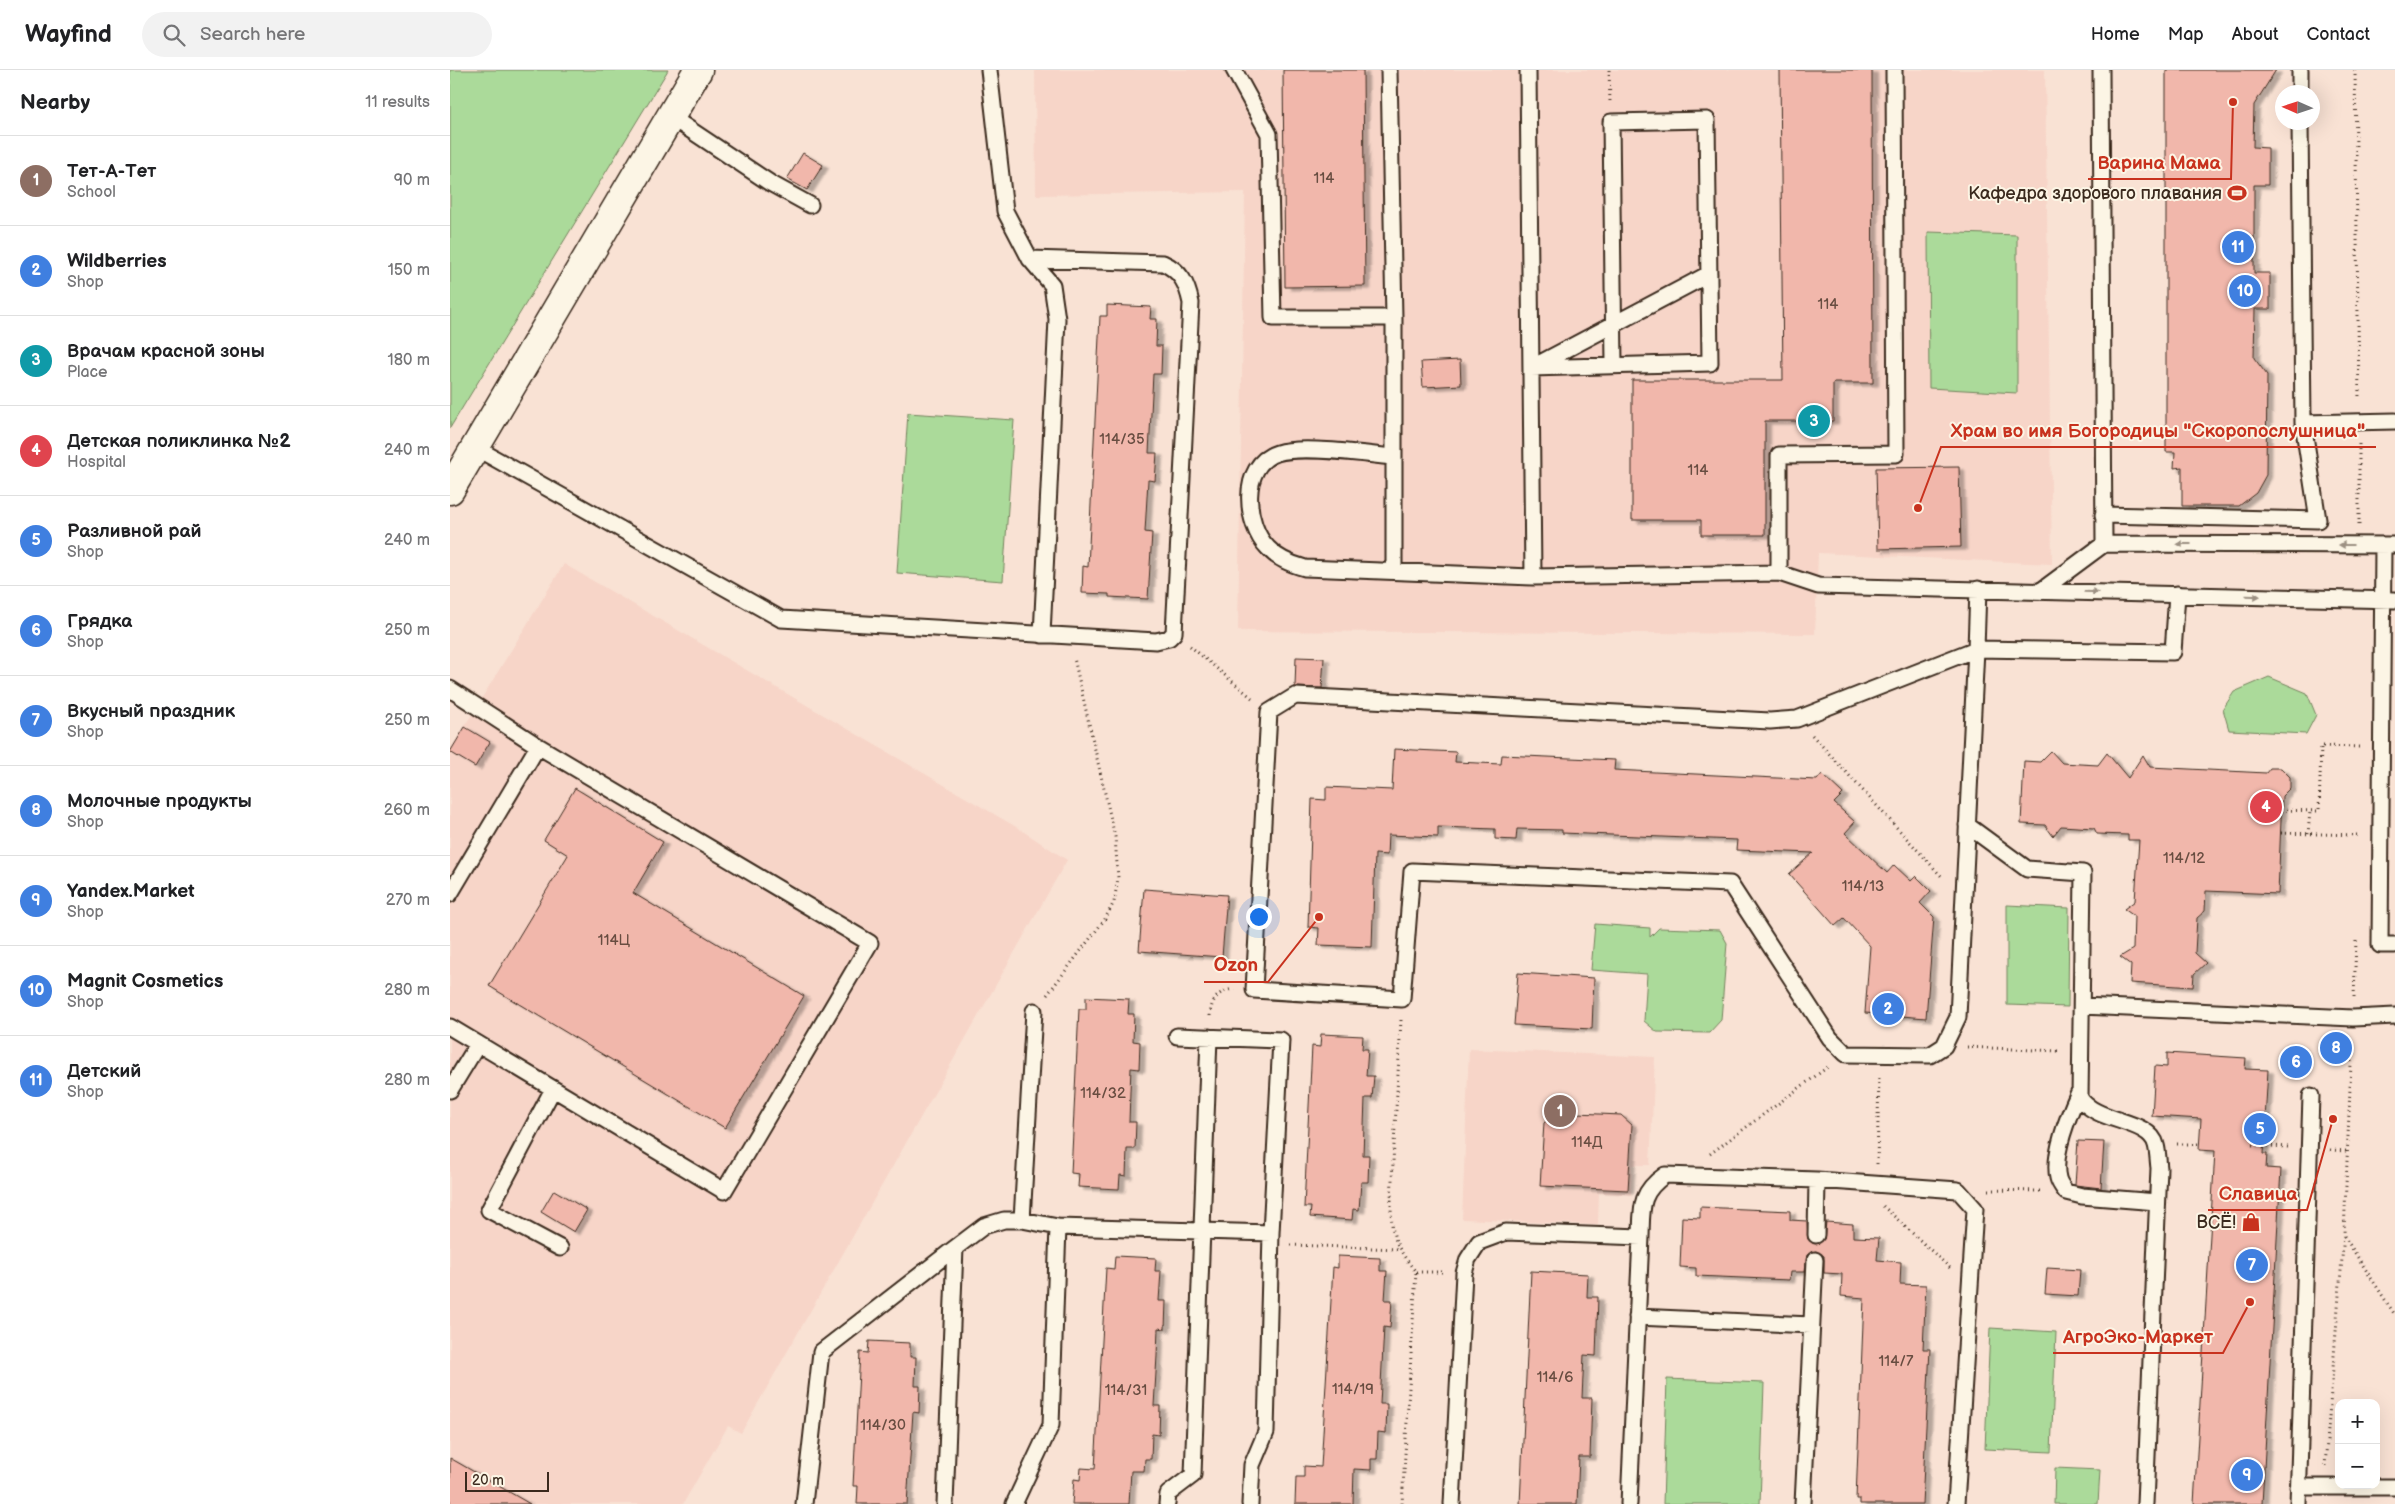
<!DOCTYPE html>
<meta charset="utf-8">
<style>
:root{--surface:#fff;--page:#f2f2f2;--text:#202124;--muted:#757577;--line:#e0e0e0;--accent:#c8321e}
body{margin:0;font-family:"Balsamiq Sans",sans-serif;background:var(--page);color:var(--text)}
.controls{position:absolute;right:15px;bottom:15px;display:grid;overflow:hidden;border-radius:10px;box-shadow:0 5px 20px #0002}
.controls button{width:45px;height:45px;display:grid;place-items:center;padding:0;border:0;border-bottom:1px solid var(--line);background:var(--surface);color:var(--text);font:25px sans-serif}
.compass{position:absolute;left:1825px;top:15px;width:45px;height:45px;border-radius:50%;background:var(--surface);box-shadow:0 5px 20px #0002;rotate:273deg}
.scale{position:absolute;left:15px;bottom:12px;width:84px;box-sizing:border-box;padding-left:5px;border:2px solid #3b2a1e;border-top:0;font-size:14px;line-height:18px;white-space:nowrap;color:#3b2a1e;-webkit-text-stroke:4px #fcf5e5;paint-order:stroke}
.you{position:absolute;left:808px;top:846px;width:18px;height:18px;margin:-12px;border:4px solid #fff;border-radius:50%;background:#1a73e8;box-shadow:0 0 0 8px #1a73e833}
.badge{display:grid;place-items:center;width:32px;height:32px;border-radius:50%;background:var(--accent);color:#fff;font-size:16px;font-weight:700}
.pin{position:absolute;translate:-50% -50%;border:2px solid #fff;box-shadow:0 1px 5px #0006}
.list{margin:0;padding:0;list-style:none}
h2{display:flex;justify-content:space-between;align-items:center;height:65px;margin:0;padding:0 20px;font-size:21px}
h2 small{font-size:16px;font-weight:400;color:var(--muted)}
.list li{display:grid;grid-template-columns:32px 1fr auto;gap:15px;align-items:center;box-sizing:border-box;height:90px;padding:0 20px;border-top:1px solid var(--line)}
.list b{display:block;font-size:19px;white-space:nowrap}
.list p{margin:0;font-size:16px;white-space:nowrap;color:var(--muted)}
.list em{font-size:16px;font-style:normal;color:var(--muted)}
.icon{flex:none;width:28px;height:28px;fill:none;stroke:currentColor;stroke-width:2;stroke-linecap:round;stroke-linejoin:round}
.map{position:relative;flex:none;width:1945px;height:1434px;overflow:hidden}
header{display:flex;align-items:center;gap:30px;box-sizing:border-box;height:70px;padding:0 25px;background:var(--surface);border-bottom:1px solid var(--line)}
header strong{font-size:24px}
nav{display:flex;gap:28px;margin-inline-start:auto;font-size:18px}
.search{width:350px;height:45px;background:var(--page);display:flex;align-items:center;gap:12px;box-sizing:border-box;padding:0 18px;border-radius:28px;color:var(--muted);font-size:19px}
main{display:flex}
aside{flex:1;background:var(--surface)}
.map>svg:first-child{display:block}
.built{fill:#f7d5c8}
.green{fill:#abda9a;stroke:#73825c}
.building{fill:#f1b7ab;stroke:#3b2a1e;filter:url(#shadow)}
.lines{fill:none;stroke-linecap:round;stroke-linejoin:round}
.lane-casing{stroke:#3b2a1e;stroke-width:19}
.street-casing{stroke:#3b2a1e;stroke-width:31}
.path{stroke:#3b2a1e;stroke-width:3;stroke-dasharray:1 4;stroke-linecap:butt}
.lane{stroke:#fcf5e5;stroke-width:15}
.street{stroke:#fcf5e5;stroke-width:28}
.oneway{fill:#9c9082}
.labels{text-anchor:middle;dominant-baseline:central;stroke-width:4;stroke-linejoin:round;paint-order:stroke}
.number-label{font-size:15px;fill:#684d41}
.poi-label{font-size:18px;fill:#3b2a1e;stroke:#fcf5e5;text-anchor:end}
.leader{fill:none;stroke:#c8321e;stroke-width:2}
.callout-dot{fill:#c8321e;stroke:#fcf5e5;stroke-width:2}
.callout-label{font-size:19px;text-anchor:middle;font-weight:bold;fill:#c8321e;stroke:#fcf5e5;stroke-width:4;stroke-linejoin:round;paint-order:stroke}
</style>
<header>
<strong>Wayfind</strong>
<div class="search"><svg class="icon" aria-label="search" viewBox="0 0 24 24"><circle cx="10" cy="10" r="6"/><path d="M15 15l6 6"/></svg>Search here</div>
<nav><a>Home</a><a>Map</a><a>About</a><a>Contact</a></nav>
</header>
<main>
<aside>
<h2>Nearby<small>11 results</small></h2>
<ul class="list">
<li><span class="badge" style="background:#8d6e63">1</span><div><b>Тет-А-Тет</b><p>School</p></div><em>90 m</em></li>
<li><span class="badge" style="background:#3f7fe0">2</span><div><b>Wildberries</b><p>Shop</p></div><em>150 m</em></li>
<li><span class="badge" style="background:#0f9aa8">3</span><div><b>Врачам красной зоны</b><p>Place</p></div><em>180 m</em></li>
<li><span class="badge" style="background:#e0444e">4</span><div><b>Детская поликлинка №2</b><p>Hospital</p></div><em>240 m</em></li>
<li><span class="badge" style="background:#3f7fe0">5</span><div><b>Разливной рай</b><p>Shop</p></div><em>240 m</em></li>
<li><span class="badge" style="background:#3f7fe0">6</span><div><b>Грядка</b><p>Shop</p></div><em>250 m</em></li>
<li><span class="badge" style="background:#3f7fe0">7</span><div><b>Вкусный праздник</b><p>Shop</p></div><em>250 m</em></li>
<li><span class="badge" style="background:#3f7fe0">8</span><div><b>Молочные продукты</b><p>Shop</p></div><em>260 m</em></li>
<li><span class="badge" style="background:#3f7fe0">9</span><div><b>Yandex.Market</b><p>Shop</p></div><em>270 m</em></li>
<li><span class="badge" style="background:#3f7fe0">10</span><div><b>Magnit Cosmetics</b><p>Shop</p></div><em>280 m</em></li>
<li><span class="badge" style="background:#3f7fe0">11</span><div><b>Детский</b><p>Shop</p></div><em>280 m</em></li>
</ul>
</aside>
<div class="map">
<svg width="1945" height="1434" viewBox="0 0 1945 1434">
<defs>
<filter id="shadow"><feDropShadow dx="5.5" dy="3" stdDeviation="1" flood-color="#0004"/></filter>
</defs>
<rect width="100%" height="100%" fill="#f9e2d4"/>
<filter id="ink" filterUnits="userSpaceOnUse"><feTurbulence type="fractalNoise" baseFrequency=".02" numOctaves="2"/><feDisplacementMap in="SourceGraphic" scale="10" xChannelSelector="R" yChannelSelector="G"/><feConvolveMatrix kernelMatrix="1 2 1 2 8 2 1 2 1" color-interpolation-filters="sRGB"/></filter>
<g filter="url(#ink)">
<path class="built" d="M 585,0 L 1595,0 L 1602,494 L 1368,483 L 1365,564 L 788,561 L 795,122 L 586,125 Z
M 114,494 L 568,758 L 617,790 L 291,1363 L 278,1356 L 233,1434 L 0,1434 L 0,680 Z
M 1019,979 L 1205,987 L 1200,1095 L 1182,1095 L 1181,1125 L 1149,1123 L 1148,1155 L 1012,1149 Z"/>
<path class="green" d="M 0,0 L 218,0 L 0,358 Z
M 1478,162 L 1567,165 L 1567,323 L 1479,318 Z
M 458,343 L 564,350 L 553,511 L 447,503 Z
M 1819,607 L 1857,623 L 1866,645 L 1856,664 L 1779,660 L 1773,639 L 1784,622 Z
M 1557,835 L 1619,838 L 1618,937 L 1557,935 Z
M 1145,854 L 1200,858 L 1200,867 L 1209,858 L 1270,860 L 1277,873 L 1271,950 L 1259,963 L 1207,962 L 1194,951 L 1197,904 L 1141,900 Z
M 1540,1258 L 1606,1262 L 1601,1382 L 1535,1379 Z
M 1217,1309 L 1314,1313 L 1310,1434 L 1213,1434 Z
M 1605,1398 L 1650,1400 L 1648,1434 L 1604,1434 Z"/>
<path class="building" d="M 833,0 L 913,0 L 915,216 L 835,217 Z
M 1330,0 L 1422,0 L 1423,313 L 1383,313 L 1383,351 L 1315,351 L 1315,465 L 1251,465 L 1251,450 L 1182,450 L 1182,310 L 1333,310 Z
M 1716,0 L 1826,0 L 1804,35 L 1803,77 L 1818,78 L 1818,115 L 1804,115 L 1804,203 L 1820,203 L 1820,239 L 1805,239 L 1804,288 L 1817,305 L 1816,405 L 1806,423 L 1789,436 L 1732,436 L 1732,397 L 1724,398 L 1725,382 L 1716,382 Z
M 353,83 L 373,95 L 357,120 L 337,109 Z
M 657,235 L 701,237 L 700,249 L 707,249 L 706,276 L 712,276 L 711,304 L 703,304 L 699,383 L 707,383 L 705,411 L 698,410 L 695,462 L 702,463 L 698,529 L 659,527 L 659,524 L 632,523 L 633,496 L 638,497 L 650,246 L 657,246 Z
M 1010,290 L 1011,315 L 973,317 L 971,292 Z
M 1509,397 L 1511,477 L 1428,479 L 1426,398 Z
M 846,587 L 874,588 L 872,618 L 845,617 Z
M 15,657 L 40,672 L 25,697 L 0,682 Z
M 944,679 L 1006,682 L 1005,692 L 1051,694 L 1052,685 L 1165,690 L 1164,700 L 1367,710 L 1372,704 L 1393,724 L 1384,733 L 1405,752 L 1395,763 L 1437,803 L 1444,795 L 1461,811 L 1466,806 L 1481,821 L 1470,833 L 1484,847 L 1476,948 L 1415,943 L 1420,876 L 1394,848 L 1385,856 L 1339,804 L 1363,783 L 1286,780 L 1287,770 L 1112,763 L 1112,760 L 1067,759 L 1066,770 L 1045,769 L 1045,759 L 988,757 L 988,767 L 938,765 L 937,785 L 925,784 L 922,877 L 868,875 L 869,858 L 858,857 L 862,729 L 876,730 L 876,717 L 942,720 Z
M 1601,681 L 1612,693 L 1648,695 L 1657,683 L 1678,708 L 1693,685 L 1700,697 L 1816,703 L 1820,698 L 1831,698 L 1840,707 L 1840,718 L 1832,726 L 1828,824 L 1756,821 L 1755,841 L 1747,848 L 1745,883 L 1756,893 L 1744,904 L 1743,917 L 1680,913 L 1681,895 L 1670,887 L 1683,879 L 1684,846 L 1674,839 L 1685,831 L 1689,770 L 1678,770 L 1678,765 L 1647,764 L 1644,758 L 1611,756 L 1603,766 L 1595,755 L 1571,754 L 1574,691 L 1590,692 Z
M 125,718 L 213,772 L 183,823 L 354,926 L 275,1058 L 39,916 L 118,785 L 94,770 Z
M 694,819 L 777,825 L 772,887 L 689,881 Z
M 1068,903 L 1144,908 L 1142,959 L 1064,955 Z
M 636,927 L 679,929 L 678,944 L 684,944 L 683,971 L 690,972 L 689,999 L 681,998 L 680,1022 L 679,1052 L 686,1052 L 685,1079 L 677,1079 L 676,1106 L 670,1105 L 669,1119 L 628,1117 L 629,1104 L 621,1103 L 629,939 L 636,939 Z
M 871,964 L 913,966 L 912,979 L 918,979 L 916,1006 L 924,1006 L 922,1028 L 915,1028 L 913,1085 L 919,1085 L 918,1112 L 911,1112 L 909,1140 L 903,1139 L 902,1150 L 860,1147 L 861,1137 L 854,1137 L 862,976 L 870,977 Z
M 1717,983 L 1796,988 L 1795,999 L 1818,1000 L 1813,1084 L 1817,1084 L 1816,1098 L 1831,1099 L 1812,1434 L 1744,1434 L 1765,1081 L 1749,1080 L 1751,1049 L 1702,1046 L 1705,996 L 1717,997 Z
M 1105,1042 L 1171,1045 L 1182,1055 L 1178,1120 L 1090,1116 L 1094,1053 Z
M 1628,1071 L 1654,1072 L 1651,1118 L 1625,1115 Z
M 104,1120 L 137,1140 L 124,1162 L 91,1142 Z
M 1250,1137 L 1340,1141 L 1340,1150 L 1357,1151 L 1358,1169 L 1365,1174 L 1374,1169 L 1376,1152 L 1403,1154 L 1403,1167 L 1429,1168 L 1427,1190 L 1451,1192 L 1450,1214 L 1476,1215 L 1473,1279 L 1480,1279 L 1472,1434 L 1410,1434 L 1410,1429 L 1406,1429 L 1414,1228 L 1391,1226 L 1392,1204 L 1374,1203 L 1374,1186 L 1366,1181 L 1357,1185 L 1355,1202 L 1340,1202 L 1339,1210 L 1246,1206 L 1246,1198 L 1230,1197 L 1232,1147 L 1250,1148 Z
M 665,1186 L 706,1188 L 705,1201 L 711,1201 L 709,1231 L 716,1231 L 715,1259 L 708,1258 L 707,1286 L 704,1336 L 710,1336 L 709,1365 L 702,1364 L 701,1389 L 695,1389 L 694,1401 L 681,1401 L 679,1434 L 622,1434 L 624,1409 L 630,1410 L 631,1398 L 645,1399 L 656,1198 L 664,1199 Z
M 888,1186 L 930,1188 L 930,1201 L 937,1201 L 935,1230 L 942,1230 L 940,1258 L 934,1257 L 930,1334 L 937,1334 L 936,1363 L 928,1362 L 927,1389 L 921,1389 L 921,1400 L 904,1399 L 903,1434 L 845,1434 L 846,1407 L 854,1407 L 854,1396 L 871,1397 L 883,1197 L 888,1198 Z
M 1597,1198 L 1630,1200 L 1628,1226 L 1595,1224 Z
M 1081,1201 L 1138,1204 L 1137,1227 L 1148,1227 L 1146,1286 L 1134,1285 L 1132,1328 L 1142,1328 L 1140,1387 L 1129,1387 L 1127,1434 L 1070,1434 Z
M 419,1271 L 460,1273 L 460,1287 L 466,1287 L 465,1316 L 470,1316 L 469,1343 L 463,1342 L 457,1434 L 407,1434 L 408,1416 L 403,1416 L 410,1282 L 418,1283 Z
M 0,1388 L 80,1434 L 0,1434 Z"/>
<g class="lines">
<g class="lane-casing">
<path id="lane" d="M 539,0 L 555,141 L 580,189 L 602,215 L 607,249 L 592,565
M 784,0 L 819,64 L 823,248 L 944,248
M 939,0 L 944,248 L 944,501
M 1078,0 L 1083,507 L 1329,503 L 1368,516 L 1945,530
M 1651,0 L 1654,474
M 1850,0 L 1850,22
M 221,47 L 320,113 L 360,135
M 1164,294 L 1161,52 L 1257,50 L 1260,293 L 1081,298 L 1259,204
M 1853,353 L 1945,351
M 26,378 L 331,549 L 706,571 L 719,568 L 724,563 L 741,233 C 737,214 731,201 713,193 L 580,189
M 942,387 C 916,384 851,375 827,383 C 789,395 795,455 818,478 C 828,489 840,494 855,498 L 1083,507
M 1653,445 L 1868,450 L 1853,353 L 1850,52
M 1933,475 L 1930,875 L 1945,875
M 1329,503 L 1329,385 L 1446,384 L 1444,0
M 1528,519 L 1526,579 L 1508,947 L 1494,976 L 1480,985 L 1396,984 L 1380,968 L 1280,814 L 962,801 L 952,929 L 804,920 L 819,642 L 845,626 L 1320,651 L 1347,649 L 1526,579 L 1723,582 L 1727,524
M 1592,520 L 1654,474 L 1945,475
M 0,619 L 88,676 L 420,873 L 274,1121 L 0,957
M 1517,755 L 1577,799 L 1633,803 L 1630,1028 C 1646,1053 1700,1049 1706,1075 C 1708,1082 1708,1091 1709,1098 L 1695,1434
M 0,824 L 88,676
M 1632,936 L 1903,948 L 1945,946
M 103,1019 L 39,1140 L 110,1178
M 0,1020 L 28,974
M 1629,1022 C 1619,1044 1602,1084 1608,1108 C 1609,1113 1613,1118 1616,1122 L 1632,1126 L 1707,1132
M 572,1150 L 584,941
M 1366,1165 L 1367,1110 L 1508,1120 L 1525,1139 L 1506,1434
M 1191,1167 C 1192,1138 1189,1123 1215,1105 L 1367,1110
M 1187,1247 L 1361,1255
M 1848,1417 L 1945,1417
M 354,1434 L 371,1282 L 505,1178
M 495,1434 L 505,1178 L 534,1156 L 554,1150 L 572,1150 L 608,1157 L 821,1163 L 831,970 L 727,966
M 564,1434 L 601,1355 L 608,1157
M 717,1434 L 718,1424 L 743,1405 L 759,967
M 800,1434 L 802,1395 L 816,1362 L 821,1163
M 1002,1434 L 1014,1203 L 1018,1189 L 1029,1172 L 1056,1162 L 1191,1167 L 1179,1434
M 1353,1434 L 1365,1190
M 1848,1434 L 1861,1026"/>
</g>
<g class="street-casing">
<path id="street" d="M 0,420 L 248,0"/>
</g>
<path class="path" d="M 1159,0 L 1160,32
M 1905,0 L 1909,330
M 1909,374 L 1909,455
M 740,576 L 802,628
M 1362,665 L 1493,808
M 1831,740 L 1869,741 L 1871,676 L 1910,677
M 1831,763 L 1910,765
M 1858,764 L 1860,741
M 597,925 L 655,849 L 664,832 L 668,808 L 665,767 L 624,588
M 1904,927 L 1906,871
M 760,946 C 761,931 767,921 784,919
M 951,950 L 941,1128 C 941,1165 943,1173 966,1202 L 952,1434
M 1517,977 L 1608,981
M 1727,1074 L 1750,1074
M 1802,1075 L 1839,1077
M 1880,1080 L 1897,1081
M 1260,1084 L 1379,996
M 1427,1094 L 1429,1005
M 1539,1120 L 1590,1121
M 1433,1136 L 1500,1198
M 1894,1166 L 1945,1245
M 841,1175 L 948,1179
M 966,1202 L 993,1202
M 1875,1396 L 1894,1164 L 1902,968"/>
<use href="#lane" class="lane"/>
<use href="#street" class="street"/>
</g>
<defs><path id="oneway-solid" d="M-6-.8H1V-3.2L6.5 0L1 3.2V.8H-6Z" transform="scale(1.25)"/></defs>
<g class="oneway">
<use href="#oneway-solid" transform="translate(1734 474) rotate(-180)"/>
<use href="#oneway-solid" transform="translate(1896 475) rotate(-180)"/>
<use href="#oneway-solid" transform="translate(1641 522) rotate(2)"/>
<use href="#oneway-solid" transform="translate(1803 526) rotate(2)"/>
</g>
</g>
<defs>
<g id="stadium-bare" transform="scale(1.5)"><path d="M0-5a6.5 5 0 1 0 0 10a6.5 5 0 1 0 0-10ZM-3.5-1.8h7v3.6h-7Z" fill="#c8321e" stroke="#fcf5e5" stroke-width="2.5" paint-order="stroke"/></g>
<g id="shop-bare" transform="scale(1.5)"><path d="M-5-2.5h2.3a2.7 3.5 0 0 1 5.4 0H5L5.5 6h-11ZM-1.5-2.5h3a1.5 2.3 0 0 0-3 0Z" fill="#c8321e" stroke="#fcf5e5" stroke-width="2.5" paint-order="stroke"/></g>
</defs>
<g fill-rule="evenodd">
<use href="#stadium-bare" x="1787" y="123"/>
<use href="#shop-bare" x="1801" y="1152"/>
</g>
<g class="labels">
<g class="number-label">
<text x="874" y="108">114</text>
<text x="1378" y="234">114</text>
<text x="672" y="369">114/35</text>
<text x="1248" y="400">114</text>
<text x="1734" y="788">114/12</text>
<text x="1413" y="816">114/13</text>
<text x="164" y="870">114Ц</text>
<text x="653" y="1023">114/32</text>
<text x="1137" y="1072">114Д</text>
<text x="1446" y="1291">114/7</text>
<text x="1105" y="1307">114/6</text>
<text x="903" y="1319">114/19</text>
<text x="676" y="1320">114/31</text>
<text x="433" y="1355">114/30</text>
</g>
<g class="poi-label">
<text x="1772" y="123">Кафедра здорового плавания</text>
<text x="1786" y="1152">ВСЁ!</text>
</g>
</g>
<path class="leader" d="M1783 32L1781 109H1638M1468 438L1491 377H1926M869 847L818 912H754M1883 1049L1857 1140H1758M1800 1232L1773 1283H1603"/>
<g class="callout-dot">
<circle cx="1783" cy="32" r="5"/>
<circle cx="1468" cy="438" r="5"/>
<circle cx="869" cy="847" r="5"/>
<circle cx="1883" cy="1049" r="5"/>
<circle cx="1800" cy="1232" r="5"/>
</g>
<g class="callout-label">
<text x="1709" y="99">Варина Мама</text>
<text x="1708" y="367">Храм во имя Богородицы "Скоропослушница"</text>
<text x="786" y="901">Ozon</text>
<text x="1808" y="1130">Славица</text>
<text x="1688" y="1273">АгроЭко-Маркет</text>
</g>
</svg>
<div class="controls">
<button>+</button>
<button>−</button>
</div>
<svg class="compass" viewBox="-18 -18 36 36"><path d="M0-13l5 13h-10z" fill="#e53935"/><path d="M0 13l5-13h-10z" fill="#757577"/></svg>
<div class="scale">20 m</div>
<div class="you"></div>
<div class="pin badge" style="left:1110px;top:1041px;background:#8d6e63">1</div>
<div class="pin badge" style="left:1438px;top:939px;background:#3f7fe0">2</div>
<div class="pin badge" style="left:1364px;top:351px;background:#0f9aa8">3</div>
<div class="pin badge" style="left:1816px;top:737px;background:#e0444e">4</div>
<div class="pin badge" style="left:1810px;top:1059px;background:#3f7fe0">5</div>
<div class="pin badge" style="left:1846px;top:992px;background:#3f7fe0">6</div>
<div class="pin badge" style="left:1802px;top:1195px;background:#3f7fe0">7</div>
<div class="pin badge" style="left:1886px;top:978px;background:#3f7fe0">8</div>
<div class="pin badge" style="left:1797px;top:1405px;background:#3f7fe0">9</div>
<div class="pin badge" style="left:1795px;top:221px;background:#3f7fe0">10</div>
<div class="pin badge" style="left:1788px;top:177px;background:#3f7fe0">11</div>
</div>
</main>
